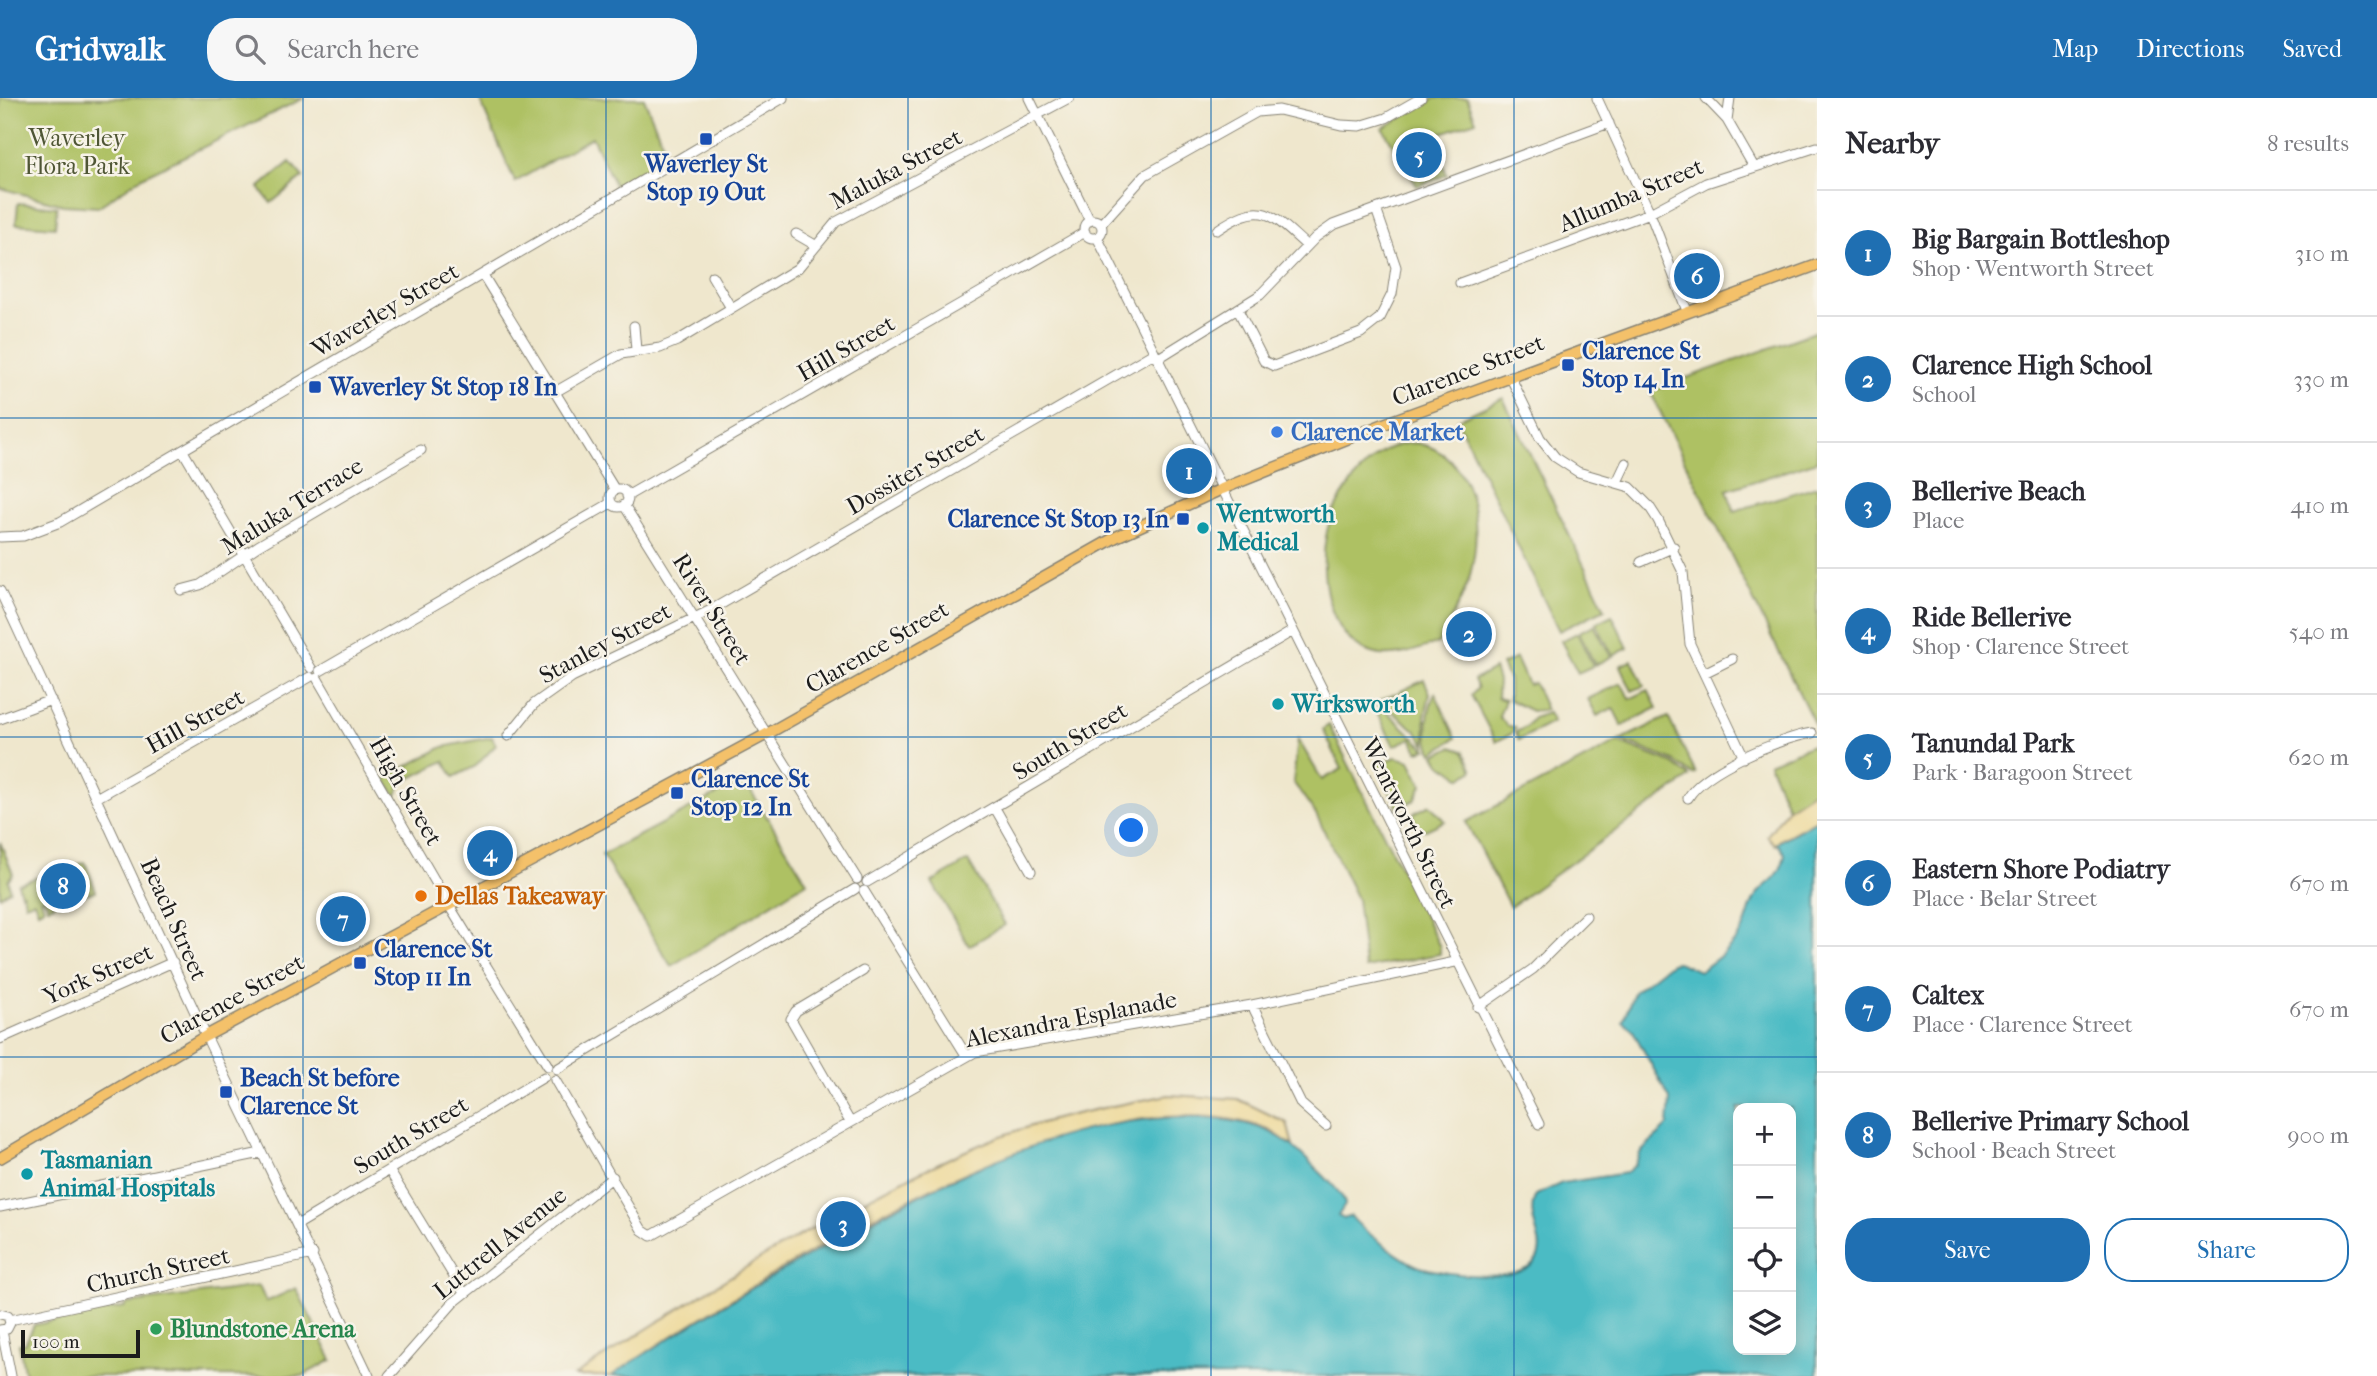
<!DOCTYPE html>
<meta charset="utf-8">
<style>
:root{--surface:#fff;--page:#f7f7f7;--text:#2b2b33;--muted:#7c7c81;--line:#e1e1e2;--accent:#1f6fb2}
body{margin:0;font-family:"IM FELL French Canon",serif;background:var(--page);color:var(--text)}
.controls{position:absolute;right:21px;bottom:21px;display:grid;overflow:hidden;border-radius:14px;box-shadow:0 4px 18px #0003}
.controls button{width:63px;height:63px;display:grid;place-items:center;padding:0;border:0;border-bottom:2px solid var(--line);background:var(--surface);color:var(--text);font:35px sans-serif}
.scale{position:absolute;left:21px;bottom:18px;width:119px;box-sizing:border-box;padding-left:7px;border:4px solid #1c1c1c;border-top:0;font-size:19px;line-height:24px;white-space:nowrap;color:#1c1c1c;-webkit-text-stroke:5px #f7f3e8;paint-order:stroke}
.you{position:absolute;left:1132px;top:733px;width:24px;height:24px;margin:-18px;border:5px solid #fff;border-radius:50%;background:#1a73e8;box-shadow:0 0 0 10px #1a73e833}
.badge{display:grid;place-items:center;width:46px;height:46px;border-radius:50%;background:var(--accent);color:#fff;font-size:23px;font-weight:700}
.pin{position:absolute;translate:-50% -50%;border:4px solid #fff;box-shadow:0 2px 7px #0006}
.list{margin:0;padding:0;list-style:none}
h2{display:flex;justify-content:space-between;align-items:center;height:91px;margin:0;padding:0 28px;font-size:30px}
h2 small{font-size:23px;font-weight:400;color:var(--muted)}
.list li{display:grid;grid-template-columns:46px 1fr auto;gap:21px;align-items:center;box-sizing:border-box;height:126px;padding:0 28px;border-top:2px solid var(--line)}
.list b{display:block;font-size:26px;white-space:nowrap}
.list p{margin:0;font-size:23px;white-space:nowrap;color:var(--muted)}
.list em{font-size:23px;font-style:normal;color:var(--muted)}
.actions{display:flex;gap:14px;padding:21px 28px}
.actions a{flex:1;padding:16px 0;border:2px solid var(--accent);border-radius:28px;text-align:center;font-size:24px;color:var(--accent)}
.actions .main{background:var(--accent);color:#fff}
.icon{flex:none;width:38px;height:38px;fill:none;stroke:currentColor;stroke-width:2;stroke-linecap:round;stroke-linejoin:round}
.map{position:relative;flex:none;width:1817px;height:1278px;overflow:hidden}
header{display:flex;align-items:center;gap:42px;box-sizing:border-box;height:98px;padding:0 35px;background:var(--accent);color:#fff}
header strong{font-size:33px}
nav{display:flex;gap:38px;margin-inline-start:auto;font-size:24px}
.search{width:490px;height:63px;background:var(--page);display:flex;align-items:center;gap:18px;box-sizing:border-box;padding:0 24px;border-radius:28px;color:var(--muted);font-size:26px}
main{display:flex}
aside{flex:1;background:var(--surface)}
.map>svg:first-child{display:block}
.green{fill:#aec164;stroke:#656e40;stroke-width:2}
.sand{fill:#eeda9e;stroke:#857b5d;stroke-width:2}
.water{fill:#4cbbc4;stroke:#346c70;stroke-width:2;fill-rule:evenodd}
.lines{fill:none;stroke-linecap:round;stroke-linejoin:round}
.minor-casing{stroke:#868274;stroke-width:11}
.major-casing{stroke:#868274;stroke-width:13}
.minor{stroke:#fff;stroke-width:9}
.major{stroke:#f4c16a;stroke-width:10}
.grid{fill:none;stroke:#1f6fb2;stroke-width:2;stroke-opacity:0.55}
.transit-dot{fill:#1a4fb4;stroke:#f7f3e8;stroke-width:2.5}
.shop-dot{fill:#3f7fe0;stroke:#f7f3e8;stroke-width:2.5}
.culture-dot{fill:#0f9aa8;stroke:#f7f3e8;stroke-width:2.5}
.food-dot{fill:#e8710a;stroke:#f7f3e8;stroke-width:2.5}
.leisure-dot{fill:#2e9e5b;stroke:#f7f3e8;stroke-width:2.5}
.labels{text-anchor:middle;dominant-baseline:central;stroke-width:5;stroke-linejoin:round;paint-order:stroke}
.park-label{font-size:24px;fill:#4f5635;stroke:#f7f3e8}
.transit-label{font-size:24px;font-weight:bold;fill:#164399;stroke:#f7f3e8;text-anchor:start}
.street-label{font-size:24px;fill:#1c1c1c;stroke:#f7f3e8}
.shop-label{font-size:24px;font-weight:bold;fill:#366cbe;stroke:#f7f3e8;text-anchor:start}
.culture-label{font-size:24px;font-weight:bold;fill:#0d838f;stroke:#f7f3e8;text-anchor:start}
.food-label{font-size:24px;font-weight:bold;fill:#c56008;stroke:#f7f3e8;text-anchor:start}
.leisure-label{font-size:24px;font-weight:bold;fill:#27864d;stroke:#f7f3e8;text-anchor:start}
</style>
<header>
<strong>Gridwalk</strong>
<div class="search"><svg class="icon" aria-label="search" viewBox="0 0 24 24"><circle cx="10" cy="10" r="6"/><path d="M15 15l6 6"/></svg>Search here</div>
<nav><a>Map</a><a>Directions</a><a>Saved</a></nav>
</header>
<main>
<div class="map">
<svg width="1817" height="1278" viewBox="0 0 1817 1278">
<rect width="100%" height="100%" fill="#f7f3e8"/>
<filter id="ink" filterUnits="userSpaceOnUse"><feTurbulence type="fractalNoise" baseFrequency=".0143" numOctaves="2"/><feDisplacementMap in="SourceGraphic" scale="14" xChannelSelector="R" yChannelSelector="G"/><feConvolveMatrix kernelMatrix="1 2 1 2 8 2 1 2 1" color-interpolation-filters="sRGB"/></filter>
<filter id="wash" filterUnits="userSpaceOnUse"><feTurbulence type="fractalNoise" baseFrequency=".00686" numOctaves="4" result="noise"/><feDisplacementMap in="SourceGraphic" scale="28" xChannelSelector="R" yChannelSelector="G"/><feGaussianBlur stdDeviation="1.57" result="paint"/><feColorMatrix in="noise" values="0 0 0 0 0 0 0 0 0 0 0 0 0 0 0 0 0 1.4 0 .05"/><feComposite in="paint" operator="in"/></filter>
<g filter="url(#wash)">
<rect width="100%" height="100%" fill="#efe7cd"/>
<path class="green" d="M 0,0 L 304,0 L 142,79 L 98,109 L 63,107 L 0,90 Z
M 479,0 L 644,0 L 669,61 L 617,92 L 592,39 L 515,84 Z
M 1435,0 L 1467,0 L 1476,23 L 1433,38 L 1447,77 L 1417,88 L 1383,30 Z
M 290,64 L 303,79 L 271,105 L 259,90 Z
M 18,105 L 57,109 L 55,129 L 16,126 Z
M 1817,233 L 1817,363 L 1727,392 L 1734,413 L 1817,388 L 1817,631 L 1650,293 Z
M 1503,300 L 1605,511 L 1559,533 L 1457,322 Z
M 1416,345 C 1474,355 1484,428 1470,477 C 1464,500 1449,523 1438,545 C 1419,551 1401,559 1381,557 C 1325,550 1315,465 1330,423 C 1336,404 1348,388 1361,373 C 1376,356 1392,345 1416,345 Z
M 1612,517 L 1628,550 L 1613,558 L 1596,525 Z
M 1594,527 L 1611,559 L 1595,567 L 1579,534 Z
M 1577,535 L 1593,568 L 1578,575 L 1561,543 Z
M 1516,560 L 1528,587 L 1534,585 L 1546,612 L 1531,613 L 1509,602 L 1509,582 L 1502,567 Z
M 1632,562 L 1644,588 L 1632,593 L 1620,568 Z
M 1494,571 L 1498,583 L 1497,600 L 1505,602 L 1499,619 L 1508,628 L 1516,629 L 1511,636 L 1496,644 L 1471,597 L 1478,590 L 1474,582 Z
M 1424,582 L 1430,595 L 1425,618 L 1426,647 L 1416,633 L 1380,603 Z
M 1621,585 L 1630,601 L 1648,592 L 1657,610 L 1622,628 L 1613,610 L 1597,618 L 1588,601 Z
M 1435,595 L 1456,640 L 1433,655 C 1423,640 1428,610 1435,595 Z
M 1377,604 L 1426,651 L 1418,653 L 1411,640 L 1394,648 L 1373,606 Z
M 1548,615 L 1553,624 L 1519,642 L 1516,634 L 1526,629 L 1533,620 Z
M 1668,619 L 1696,676 L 1693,677 L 1674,663 L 1620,642 Z
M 1329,627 L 1440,849 L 1440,856 L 1365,870 L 1357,801 L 1316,716 L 1293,684 L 1298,641 L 1322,682 L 1342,671 L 1323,631 Z
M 492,639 L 496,647 L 476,668 L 454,679 L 444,663 L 401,685 L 396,699 L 385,680 L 443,649 Z
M 1617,644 L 1674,666 L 1690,679 L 1510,809 L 1466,724 Z
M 1817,645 L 1817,691 L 1788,710 L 1769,665 Z
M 1452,649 L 1464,653 L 1473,672 L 1462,680 L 1440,665 L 1435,657 Z
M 1396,659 L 1410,663 L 1422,687 L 1415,702 L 1398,710 L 1377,666 Z
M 744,682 L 807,784 L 671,868 L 602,757 Z
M 1430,707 L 1445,723 L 1426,732 L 1420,731 L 1413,719 L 1414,715 Z
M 0,744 L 13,776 L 8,782 L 10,792 L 0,798 Z
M 968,763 L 1005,827 L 969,848 L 932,784 Z
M 85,764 L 96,793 L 78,799 L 75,789 L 72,791 L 75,800 L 58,806 L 54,796 L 51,798 L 54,807 L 48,809 L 44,800 L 41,801 L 44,810 L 38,813 L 34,803 L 25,806 L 23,795 L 21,796 L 18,786 L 44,777 L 48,787 L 51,786 L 47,777 L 65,771 L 69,780 L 71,779 L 68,770 Z
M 259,1188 L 266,1204 L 296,1190 L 332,1262 L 302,1278 L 25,1278 L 19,1246 L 25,1246 L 34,1227 L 125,1209 L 126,1206 Z"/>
<path class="sand" d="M 1817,691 L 1817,722 L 1780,742 L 1776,747 L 1767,738 L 1788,710 Z
M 1169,997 L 1238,1001 L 1287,1025 L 1293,1048 C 1285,1043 1276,1035 1267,1031 C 1114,975 874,1115 745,1193 C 713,1212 681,1232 650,1252 C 639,1260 624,1274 611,1278 C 600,1278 585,1278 574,1278 C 705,1193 840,1106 984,1045 C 1043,1020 1107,1009 1169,997 Z"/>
<path class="water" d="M 1817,722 L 1817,1278 L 611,1278 C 683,1230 758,1186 833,1144 C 947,1081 1081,1008 1215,1021 C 1249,1024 1277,1032 1301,1056 C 1311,1066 1345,1095 1345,1107 L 1338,1118 L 1344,1121 L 1351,1118 C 1359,1130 1405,1164 1420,1169 C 1446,1176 1516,1187 1535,1164 C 1550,1144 1523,1122 1536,1097 L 1562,1085 L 1626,1075 L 1635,1067 L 1640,1055 L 1668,1027 L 1670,1001 L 1632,931 L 1623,924 L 1634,894 L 1671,865 L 1677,864 L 1700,873 C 1717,861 1733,850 1743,831 C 1748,822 1749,810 1755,800 C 1763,784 1780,785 1785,756 L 1777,745 ZM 1738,1010 L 1791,1010 L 1791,1252 L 1738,1252 Z"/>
</g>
<g filter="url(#ink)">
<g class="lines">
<g class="minor-casing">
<path id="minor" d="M 1029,0 L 1090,123
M 1597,0 L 1650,115 L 1687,213
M 1706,0 L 1727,22 L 1754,69
M 1727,22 L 1730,0
M1084 131a9 9 0 1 1 18 0a9 9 0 1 1-18 0Z
M 1101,126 L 1145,77 L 1257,14 L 1279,12 L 1341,27 L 1360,28 L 1386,20 L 1421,0
M 1217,132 C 1263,101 1270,115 1307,148
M 796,136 L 815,147
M 1097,139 L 1539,1026
M 483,177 L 615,392
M 712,178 L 731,210
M 1460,185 L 1650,115 L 1706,85 L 1817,49
M 1238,212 L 1264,263 L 1274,268 L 1361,235 L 1380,220 L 1392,196 L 1396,169 L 1376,111
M 634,228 L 636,252
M 1157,261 L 1260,197 L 1316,139 L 1333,127 L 1609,25
M 1510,278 L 1540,340 L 1555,359 L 1578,374 L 1630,389 L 1649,408 L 1658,422 L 1683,474 L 1690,546 L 1744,660
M 555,294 L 621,256 L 660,250 L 677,243 L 798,170 L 836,124 L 1069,0
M 183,353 L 311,570
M 1617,384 L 1626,365
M610 400a9 9 0 1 1 18 0a9 9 0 1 1-18 0Z
M 627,398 L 1085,134
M 624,407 L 857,781
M 0,439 L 23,438 L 60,424 L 783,0
M 1641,464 L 1674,449
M 181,492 L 200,487 L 258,448 L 421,352
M 0,493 L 206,938 L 369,1278
M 320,573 L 611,405
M 1704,575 L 1732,561
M 317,580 L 453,814 L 548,968
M 0,621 L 51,602
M 508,638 L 534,606 L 572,579 L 711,512 L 1154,255
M 98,699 L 310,579
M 1688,700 C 1704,672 1780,640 1812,635
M 995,710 L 1031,773
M 867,784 L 1291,534
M 864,793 L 966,957
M 1252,907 L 1301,1006 L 1326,1028
M 1478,909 L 1533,871 L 1586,818
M 0,941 L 173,864
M 557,971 L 855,791
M 555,982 L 642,1132 L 651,1138 L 975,954 L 1252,907 L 1455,864
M 850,1024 L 791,921 L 796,913 L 863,873
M 389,1072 L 464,1195
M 0,1109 L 261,1055
M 297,1127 L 544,979
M 0,1216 L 8,1218 L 10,1225 L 7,1231 L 0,1232
M 10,1222 L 313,1156
M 2,1233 L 11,1278
M 389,1278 L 453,1205 L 613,1079"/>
</g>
<g class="major-casing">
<path id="major" d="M 0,1060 L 206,938 L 767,636 L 1116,439 L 1222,391 L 1394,322 L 1817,167"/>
</g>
<use href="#minor" class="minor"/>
<use href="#major" class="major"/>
</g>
</g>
<path class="grid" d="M 303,0 L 303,1278M 606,0 L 606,1278M 908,0 L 908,1278M 1211,0 L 1211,1278M 1514,0 L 1514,1278M 0,320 L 1817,320M 0,639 L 1817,639M 0,959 L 1817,959"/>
<g class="transit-dot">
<rect x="699" y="34" width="14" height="14" rx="3.5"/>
<rect x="1561" y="260" width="14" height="14" rx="3.5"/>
<rect x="308" y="282" width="14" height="14" rx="3.5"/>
<rect x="1176" y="414" width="14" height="14" rx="3.5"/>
<rect x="670" y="688" width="14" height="14" rx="3.5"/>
<rect x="353" y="858" width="14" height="14" rx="3.5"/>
<rect x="219" y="987" width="14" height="14" rx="3.5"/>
</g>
<circle class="shop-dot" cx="1277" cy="334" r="7"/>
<g class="culture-dot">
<circle cx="1203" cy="430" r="7"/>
<circle cx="1278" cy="606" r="7"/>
<circle cx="27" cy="1076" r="7"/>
</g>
<circle class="food-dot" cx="421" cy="798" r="7"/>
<circle class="leisure-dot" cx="156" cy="1231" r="7"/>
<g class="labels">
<g class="park-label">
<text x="77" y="40">Waverley<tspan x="77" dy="28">Flora Park</tspan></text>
</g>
<g class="transit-label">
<text x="706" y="66" text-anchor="middle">Waverley St<tspan x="706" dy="28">Stop 19 Out</tspan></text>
<text x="1582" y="253">Clarence St<tspan x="1582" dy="28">Stop 14 In</tspan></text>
<text x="329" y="289">Waverley St Stop 18 In</text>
<text x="1169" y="421" text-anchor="end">Clarence St Stop 13 In</text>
<text x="691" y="681">Clarence St<tspan x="691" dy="28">Stop 12 In</tspan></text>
<text x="374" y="851">Clarence St<tspan x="374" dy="28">Stop 11 In</tspan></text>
<text x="240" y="980">Beach St before<tspan x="240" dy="28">Clarence St</tspan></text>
</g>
<g class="street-label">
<text transform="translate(896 71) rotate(-28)">Maluka Street</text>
<text transform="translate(1631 97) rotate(-23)">Allumba Street</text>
<text transform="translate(385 212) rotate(-30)">Waverley Street</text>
<text transform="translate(846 250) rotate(-30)">Hill Street</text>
<text transform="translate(1468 272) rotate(-21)">Clarence Street</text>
<text transform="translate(915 372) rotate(-30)">Dossiter Street</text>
<text transform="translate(292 408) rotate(-32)">Maluka Terrace</text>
<text transform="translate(712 511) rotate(58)">River Street</text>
<text transform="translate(605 545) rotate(-28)">Stanley Street</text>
<text transform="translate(877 549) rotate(-30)">Clarence Street</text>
<text transform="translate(195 623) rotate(-29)">Hill Street</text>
<text transform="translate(1070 643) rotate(-31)">South Street</text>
<text transform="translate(406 693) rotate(60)">High Street</text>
<text transform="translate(1409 725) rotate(64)">Wentworth Street</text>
<text transform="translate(174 821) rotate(66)">Beach Street</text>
<text transform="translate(98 876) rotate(-24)">York Street</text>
<text transform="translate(232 901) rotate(-29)">Clarence Street</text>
<text transform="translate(1071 921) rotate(-11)">Alexandra Esplanade</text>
<text transform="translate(411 1037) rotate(-31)">South Street</text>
<text transform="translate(500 1145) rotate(-39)">Luttrell Avenue</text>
<text transform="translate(158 1172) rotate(-12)">Church Street</text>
</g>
<g class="shop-label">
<text x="1291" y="334">Clarence Market</text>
</g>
<g class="culture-label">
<text x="1217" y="416">Wentworth<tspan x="1217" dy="28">Medical</tspan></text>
<text x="1292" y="606">Wirksworth</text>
<text x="41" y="1062">Tasmanian<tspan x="41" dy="28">Animal Hospitals</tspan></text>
</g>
<g class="food-label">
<text x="435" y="798">Dellas Takeaway</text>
</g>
<g class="leisure-label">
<text x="170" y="1231">Blundstone Arena</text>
</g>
</g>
</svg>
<div class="controls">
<button>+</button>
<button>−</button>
<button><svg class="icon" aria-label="locate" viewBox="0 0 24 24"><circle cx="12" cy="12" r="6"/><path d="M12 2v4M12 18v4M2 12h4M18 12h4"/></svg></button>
<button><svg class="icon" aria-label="layers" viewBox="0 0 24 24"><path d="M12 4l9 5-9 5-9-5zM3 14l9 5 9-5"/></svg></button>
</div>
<div class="scale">100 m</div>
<div class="you"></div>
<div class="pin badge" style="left:1189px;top:373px">1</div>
<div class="pin badge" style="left:1469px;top:536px">2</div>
<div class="pin badge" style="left:843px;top:1126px">3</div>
<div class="pin badge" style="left:490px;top:755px">4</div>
<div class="pin badge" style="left:1419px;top:57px">5</div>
<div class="pin badge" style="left:1697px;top:178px">6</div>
<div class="pin badge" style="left:343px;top:821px">7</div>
<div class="pin badge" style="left:63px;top:788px">8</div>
</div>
<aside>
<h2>Nearby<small>8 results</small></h2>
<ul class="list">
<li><span class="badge">1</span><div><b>Big Bargain Bottleshop</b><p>Shop · Wentworth Street</p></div><em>310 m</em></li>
<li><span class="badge">2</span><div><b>Clarence High School</b><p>School</p></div><em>330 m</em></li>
<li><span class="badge">3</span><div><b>Bellerive Beach</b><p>Place</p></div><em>410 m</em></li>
<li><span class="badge">4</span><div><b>Ride Bellerive</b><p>Shop · Clarence Street</p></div><em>540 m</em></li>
<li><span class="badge">5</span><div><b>Tanundal Park</b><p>Park · Baragoon Street</p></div><em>620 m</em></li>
<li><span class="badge">6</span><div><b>Eastern Shore Podiatry</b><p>Place · Belar Street</p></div><em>670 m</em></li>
<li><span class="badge">7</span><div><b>Caltex</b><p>Place · Clarence Street</p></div><em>670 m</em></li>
<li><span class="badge">8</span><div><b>Bellerive Primary School</b><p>School · Beach Street</p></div><em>900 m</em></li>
</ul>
<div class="actions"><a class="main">Save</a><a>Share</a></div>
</aside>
</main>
